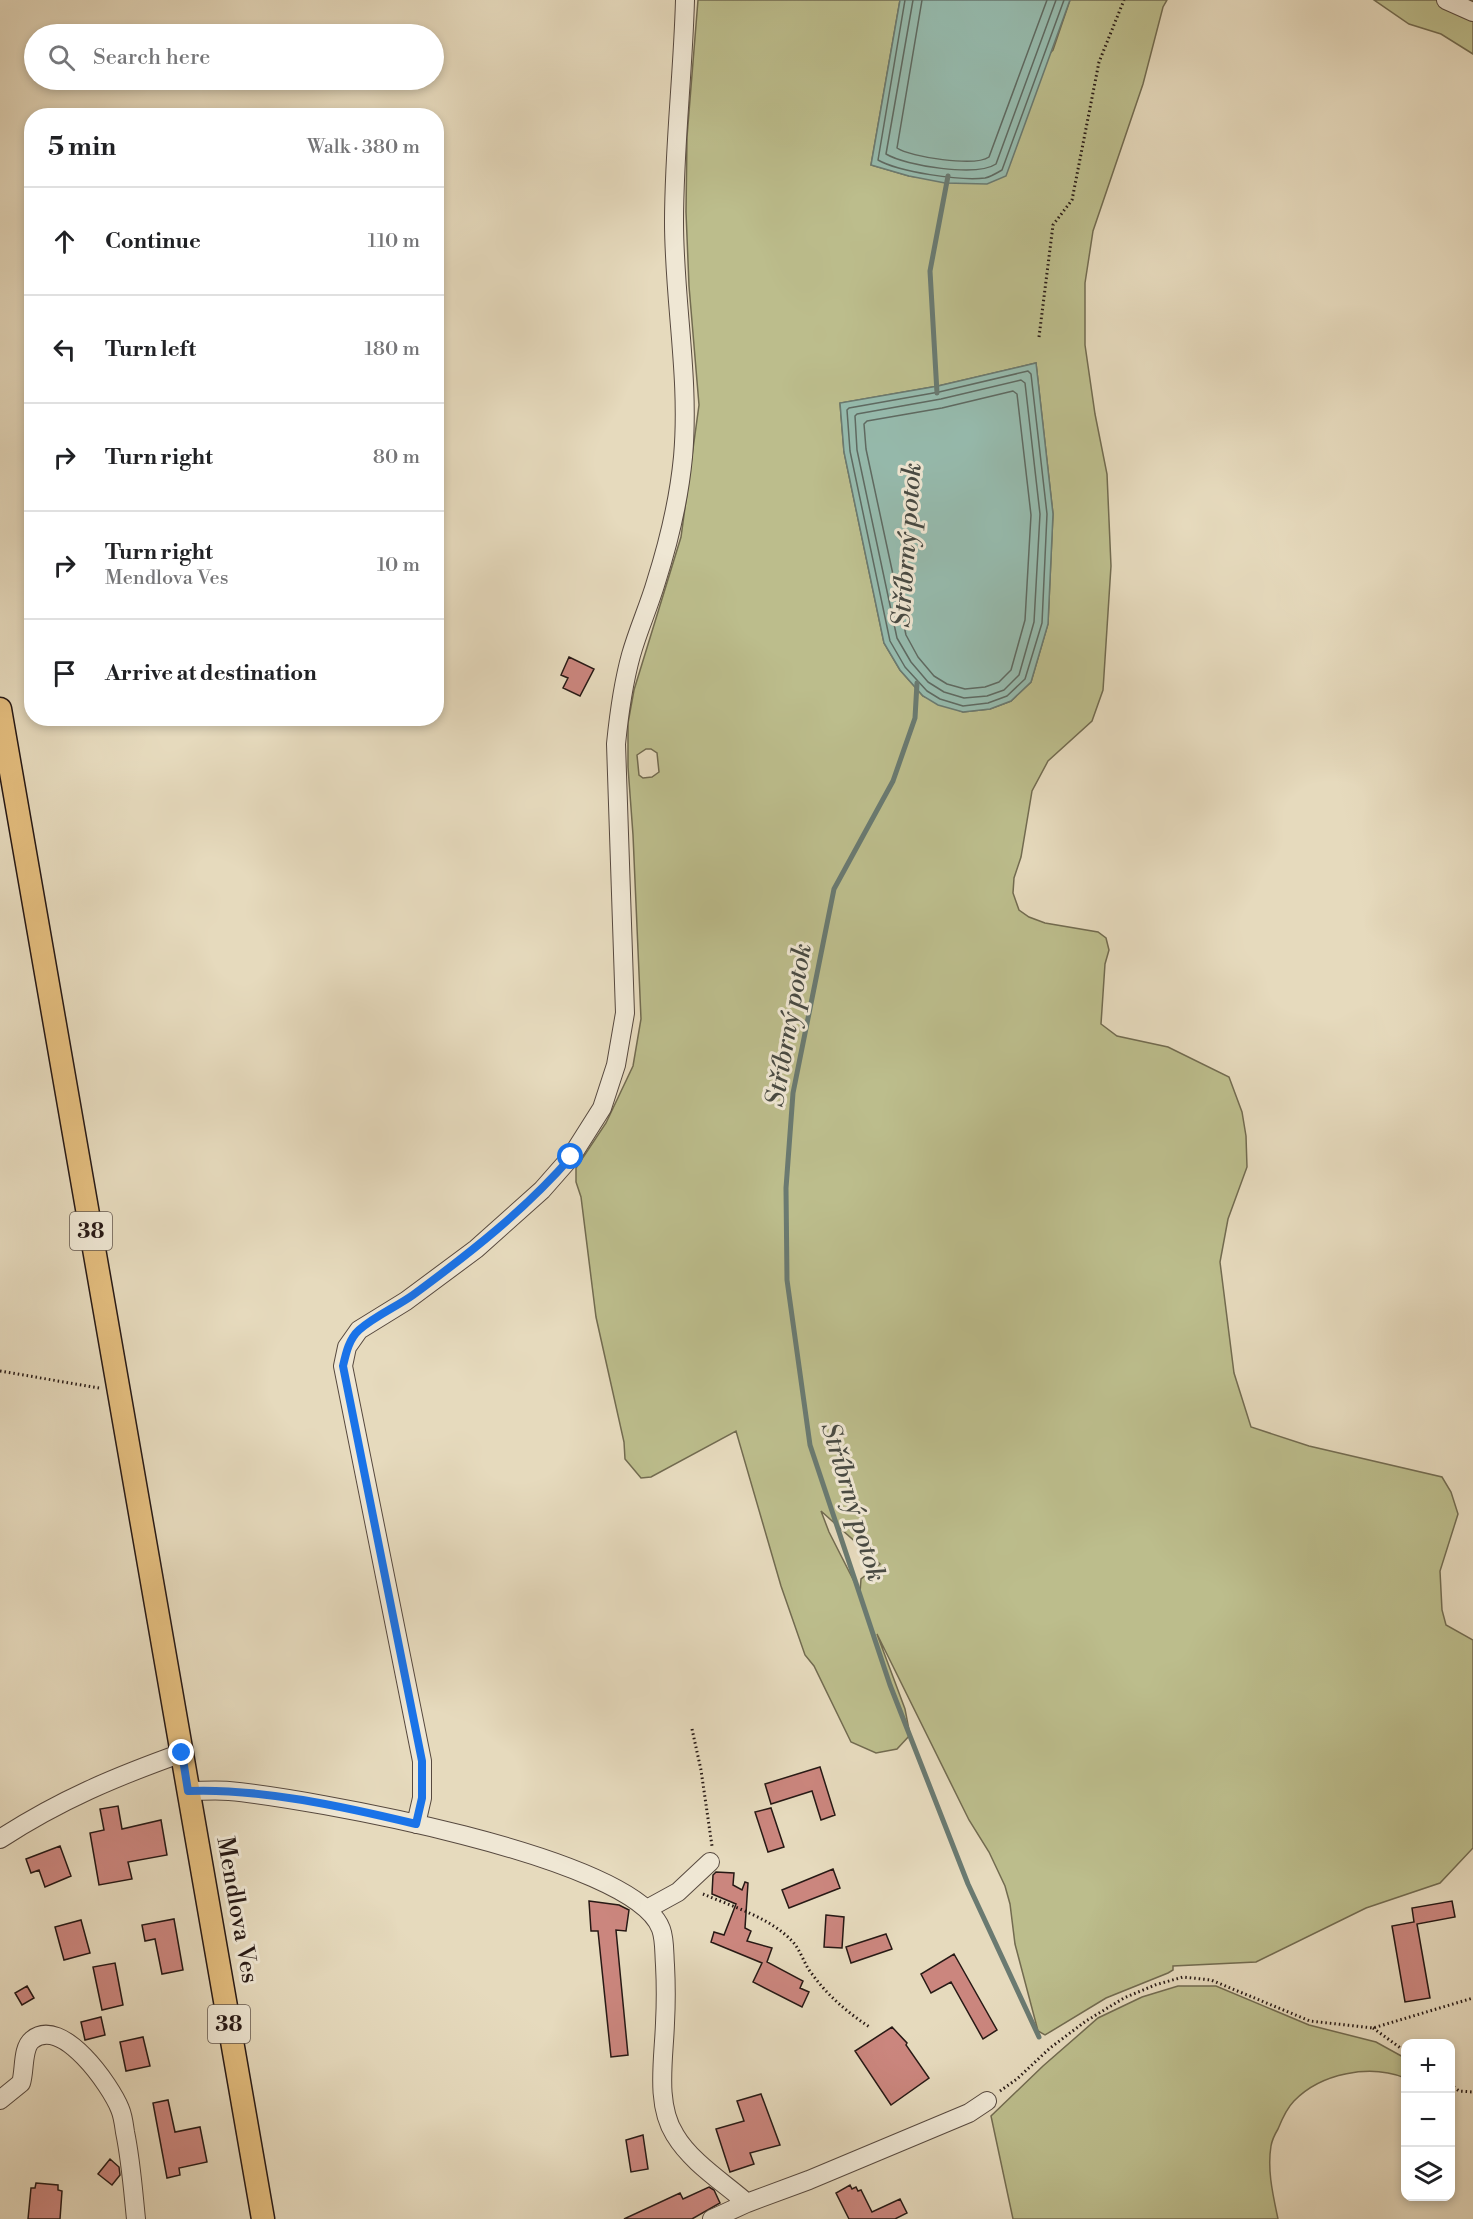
<!DOCTYPE html>
<meta charset="utf-8">
<style>
:root{--surface:#fff;--page:#f2f2f2;--text:#202124;--muted:#757577;--line:#e0e0e0}
body{margin:0;font-family:"Libre Bodoni",serif;background:var(--page);color:var(--text)}
.controls{position:absolute;right:18px;bottom:18px;display:grid;overflow:hidden;border-radius:12px;box-shadow:0 3px 9px #0003}
.controls button{width:54px;height:54px;display:grid;place-items:center;padding:0;border:0;border-bottom:2px solid var(--line);background:var(--surface);color:var(--text);font:30px sans-serif}
.stop{position:absolute;width:18px;height:18px;margin:-14px;border:4px solid #1a73e8;border-radius:50%;background:#fff}
.stop.end{background:#1a73e8;border-color:#fff;box-shadow:0 2px 6px #0008}
.list{margin:0;padding:0;list-style:none}
h2{display:flex;justify-content:space-between;align-items:center;height:78px;margin:0;padding:0 24px;font-size:26px}
h2 small{font-size:20px;font-weight:400;color:var(--muted)}
.list li{display:grid;grid-template-columns:39px 1fr auto;gap:18px;align-items:center;box-sizing:border-box;height:108px;padding:0 24px;border-top:2px solid var(--line)}
.list b{display:block;font-size:22px;white-space:nowrap}
.list p{margin:0;font-size:20px;white-space:nowrap;color:var(--muted)}
.list em{font-size:20px;font-style:normal;color:var(--muted)}
.icon{flex:none;width:33px;height:33px;fill:none;stroke:currentColor;stroke-width:2;stroke-linecap:round;stroke-linejoin:round}
.map{position:relative;flex:none;width:1473px;height:2219px;overflow:hidden}
.search{position:absolute;background:var(--surface);box-shadow:0 3px 9px #0003;left:24px;top:24px;width:420px;height:66px;display:flex;align-items:center;gap:15px;box-sizing:border-box;padding:0 21px;border-radius:33px;color:var(--muted);font-size:22px}
.panel{position:absolute;background:var(--surface);box-shadow:0 3px 9px #0003;left:24px;top:108px;width:420px;height:618px;border-radius:24px}
.map>svg:first-child{display:block}
.green{fill:#bcbd8c;stroke:#726b50;stroke-width:1.5;fill-rule:evenodd}
.water{fill:#96bbae;stroke:#6a7a71;stroke-width:1.5}
.lines{fill:none;stroke-linecap:round;stroke-linejoin:round}
.shore{stroke:#5e6a62;stroke-width:1.5}
.stream{stroke:#6a7a71;stroke-width:5}
.building{fill:#cb867e;stroke:#271915;stroke-width:1.5}
.minor-casing{stroke:#57493f;stroke-width:20}
.major-casing{stroke:#271915;stroke-width:25}
.path{stroke:#271915;stroke-width:3;stroke-dasharray:1.5 3;stroke-linecap:butt}
.minor{stroke:#efe7d4;stroke-width:18}
.major{stroke:#e3bd7e;stroke-width:22}
.route{stroke:#1a73e8;stroke-width:8}
.labels{text-anchor:middle;dominant-baseline:central;stroke-width:6;stroke-linejoin:round;paint-order:stroke}
.shield{fill:#efe7d4;stroke:#63574e;stroke-width:1.5}
.shield-label{font-size:22px;font-weight:bold;fill:#271915}
.street-label{font-size:24px;fill:#271915;stroke:#efe7d4}
.water-label{font-size:26px;font-style:italic;fill:#484a43;stroke:#efe7d4}
</style>
<div class="map">
<svg width="1473" height="2219" viewBox="0 0 1473 2219">
<rect width="100%" height="100%" fill="#e6dabd"/>
<filter id="stains"><feTurbulence type="fractalNoise" baseFrequency=".00333" numOctaves="4"/><feColorMatrix values="0 0 0 0 .2 0 0 0 0 .09 0 0 0 0 .02 0 0 0 .5 -.17"/></filter>
<radialGradient id="worn" r=".72"><stop offset=".6" stop-color="#630" stop-opacity="0"/><stop offset="1" stop-color="#630" stop-opacity=".3"/></radialGradient>
<path class="green" d="M 698,0 L 900,0 L 871,165 L 909,176 L 924,178 L 1053,50 L 1070,0 L 1167,0 L 1163,7 L 1143,84 L 1093,231 L 1085,283 L 1085,345 L 1095,414 L 1107,474 L 1111,566 L 1103,690 L 1092,721 L 1048,761 L 1032,791 L 1021,857 L 1014,878 L 1013,893 L 1019,910 L 1029,917 L 1045,923 L 1098,932 L 1106,938 L 1109,950 L 1105,964 L 1101,1024 L 1117,1036 L 1168,1047 L 1229,1077 L 1242,1112 L 1246,1136 L 1247,1167 L 1228,1219 L 1220,1262 L 1234,1373 L 1251,1427 L 1309,1446 L 1442,1477 L 1451,1492 L 1458,1514 L 1440,1571 L 1442,1610 L 1446,1625 L 1473,1640 L 1473,1848 L 1440,1883 L 1366,1908 L 1256,1962 L 1173,1966 L 1173,1970 L 1168,1973 L 1106,1998 L 1045,2035 L 1038,2031 L 1015,1944 L 1010,1904 L 1005,1886 L 989,1852 L 969,1820 L 877,1634 L 905,1709 L 910,1735 L 897,1749 L 876,1753 L 851,1742 L 814,1666 L 805,1655 L 781,1586 L 736,1431 L 651,1477 L 641,1478 L 625,1459 L 624,1442 L 596,1317 L 581,1197 L 576,1182 L 576,1168 L 606,1123 L 633,1066 L 641,1019 L 633,835 L 628,767 L 628,723 L 634,690 L 681,537 L 699,405 L 689,286 L 686,212 L 687,137 ZM 1036,363 L 1053,514 L 1048,624 L 1031,682 L 1011,701 L 990,709 L 963,712 L 923,696 L 900,670 L 884,643 L 844,452 L 840,403 L 938,386 ZM 646,749 L 651,749 L 657,753 L 659,772 L 652,777 L 643,778 L 639,775 L 637,755 ZM 821,1511 L 880,1564 L 861,1579 L 860,1593 L 829,1532 Z
M 1374,0 L 1473,0 L 1473,54 L 1441,34 L 1409,24 Z
M 1178,1986 L 1216,1986 L 1309,2025 L 1376,2042 L 1405,2058 L 1405,2078 C 1370,2064 1321,2073 1294,2101 C 1287,2108 1282,2119 1278,2129 C 1275,2134 1272,2140 1271,2146 C 1267,2170 1273,2195 1278,2219 L 1013,2219 L 991,2116 L 1043,2066 L 1098,2018 L 1142,1997 Z"/>
<path class="water" d="M 900,0 L 1070,0 L 1006,176 L 987,184 L 945,183 L 909,176 L 871,165 Z
M 1036,363 L 1053,514 L 1048,624 L 1031,682 L 1011,701 L 990,709 L 963,712 L 938,705 L 923,696 L 900,670 L 884,643 L 844,452 L 840,403 L 938,386 Z"/>
<g class="lines">
<path class="shore" d="M 905,0 L 878,160 C 899,172 960,181 985,178 C 990,177 997,173 1002,170 L 1064,0
M 913,0 L 886,154 C 906,166 977,177 996,164 L 1056,0
M 922,0 L 897,148 C 910,157 975,167 989,157 L 1047,0
M 1028,371 L 1031,374 L 1047,514 L 1042,623 L 1025,679 L 1007,696 L 988,703 L 963,706 L 940,699 L 927,691 L 905,667 L 890,641 L 850,451 L 847,410 L 849,408 L 939,392 Z
M 1021,380 L 1025,383 L 1040,514 L 1034,622 L 1019,675 L 1004,690 L 987,696 L 964,698 L 944,692 L 928,682 L 911,662 L 897,638 L 857,450 L 855,416 L 857,414 L 941,399 Z
M 1013,391 L 1017,394 L 1031,515 L 1025,620 L 1011,670 L 999,682 L 985,687 L 965,689 L 947,684 L 934,676 L 918,657 L 906,635 L 866,449 L 864,424 L 867,421 L 942,408 Z"/>
<path class="stream" d="M 937,393 L 930,271 L 948,176
M 917,683 L 915,718 L 893,781 L 834,889 L 793,1093 L 786,1188 L 787,1280 L 810,1445 L 890,1685 L 968,1884 L 1039,2037"/>
</g>
<path class="building" d="M 569,657 L 594,669 L 580,696 L 563,688 L 568,678 L 561,675 Z
M 820,1767 L 835,1815 L 821,1820 L 812,1791 L 771,1804 L 765,1784 Z
M 118,1806 L 122,1829 L 161,1820 L 167,1855 L 128,1862 L 132,1879 L 99,1885 L 90,1833 L 104,1830 L 100,1809 Z
M 771,1808 L 784,1847 L 768,1852 L 755,1812 Z
M 60,1846 L 71,1876 L 45,1887 L 39,1870 L 31,1873 L 26,1859 Z
M 833,1869 L 840,1888 L 789,1908 L 782,1890 Z
M 716,1872 L 734,1873 L 733,1885 L 742,1890 L 745,1882 L 748,1883 L 745,1928 L 751,1931 L 747,1941 L 772,1948 L 767,1962 L 803,1981 L 800,1988 L 809,1992 L 802,2007 L 753,1982 L 762,1963 L 711,1942 L 714,1932 L 724,1935 L 736,1904 L 712,1894 L 713,1875 Z
M 589,1901 L 619,1905 L 629,1910 L 626,1931 L 616,1930 L 628,2055 L 611,2057 L 598,1931 L 591,1931 Z
M 1452,1901 L 1455,1917 L 1417,1924 L 1430,1998 L 1405,2002 L 1392,1926 L 1414,1922 L 1412,1908 Z
M 826,1915 L 844,1917 L 842,1948 L 824,1947 Z
M 174,1919 L 183,1970 L 162,1974 L 155,1939 L 145,1941 L 142,1925 Z
M 81,1920 L 90,1953 L 64,1960 L 55,1927 Z
M 886,1934 L 892,1949 L 851,1963 L 846,1947 Z
M 954,1954 L 997,2030 L 983,2039 L 951,1982 L 931,1993 L 921,1974 Z
M 115,1963 L 123,2005 L 102,2010 L 93,1967 Z
M 27,1986 L 34,1998 L 22,2005 L 15,1993 Z
M 101,2017 L 105,2035 L 85,2040 L 81,2022 Z
M 892,2027 L 907,2043 L 906,2045 L 929,2078 L 891,2105 L 855,2051 Z
M 143,2037 L 150,2066 L 126,2071 L 120,2042 Z
M 761,2094 L 780,2145 L 750,2153 L 754,2164 L 730,2172 L 716,2129 L 744,2121 L 737,2101 Z
M 168,2100 L 175,2132 L 200,2127 L 207,2162 L 179,2168 L 180,2175 L 167,2178 L 153,2103 Z
M 643,2135 L 648,2169 L 631,2172 L 626,2140 Z
M 110,2159 L 119,2167 L 120,2175 L 112,2185 L 98,2174 Z
M 36,2183 L 58,2185 L 58,2190 L 62,2191 L 60,2219 L 28,2219 L 31,2188 L 35,2188 Z
M 850,2185 L 852,2189 L 856,2187 L 858,2191 L 861,2190 L 872,2212 L 900,2199 L 907,2213 L 895,2219 L 849,2219 L 836,2193 Z
M 709,2187 L 714,2190 L 720,2203 L 692,2219 L 624,2219 L 680,2193 L 683,2199 Z"/>
<g class="lines">
<g class="minor-casing">
<path id="minor" d="M 1446,0 L 1473,12
M 188,1791 C 202,1791 216,1790 229,1791 C 305,1798 635,1856 661,1929 C 665,1940 664,1953 665,1965 C 666,1984 666,2004 665,2023 C 664,2058 655,2104 675,2135 C 691,2162 723,2182 747,2203
M 416,1824 L 422,1798 L 422,1761 L 343,1366 L 347,1347 L 359,1330 L 406,1301 L 476,1249 L 542,1190 L 571,1157 L 602,1108 L 616,1065 L 625,1013 L 616,744 C 619,714 623,684 631,655 C 638,630 649,606 656,582 C 669,541 679,499 683,457 C 690,378 674,301 674,222 C 674,148 683,74 685,0
M 0,1839 C 60,1800 115,1777 182,1753
M 647,1909 L 678,1892 L 710,1862
M 0,2100 L 21,2083 C 25,2071 22,2048 32,2040 C 62,2015 111,2086 120,2109 C 123,2116 124,2125 125,2132 C 131,2161 133,2190 136,2219
M 712,2219 L 747,2203 L 809,2180 L 969,2113 L 987,2101"/>
</g>
<g class="major-casing">
<path id="major" d="M 0,709 L 263,2219"/>
</g>
<path class="path" d="M 1039,337 L 1053,225 L 1072,200 L 1099,62 L 1124,0
M 0,1371 L 99,1388
M 692,1729 L 701,1770 L 712,1846
M 703,1894 C 731,1906 768,1917 790,1939 C 801,1949 803,1963 812,1974 C 828,1996 848,2013 871,2028
M 1373,2028 L 1406,2052
M 1450,2084 L 1459,2091 L 1473,2092
M 1000,2091 L 1017,2079 L 1050,2048 L 1086,2021 L 1124,1998 L 1155,1985 L 1183,1977 L 1211,1980 L 1310,2021 L 1373,2028 L 1473,1998"/>
<use href="#minor" class="minor"/>
<use href="#major" class="major"/>
</g>
<g class="lines">
<path class="route" d="M 182,1753 L 188,1791 C 261,1788 345,1807 416,1824 L 422,1798 L 422,1761 L 343,1366 C 346,1353 349,1339 359,1330 C 375,1316 396,1307 413,1295 C 470,1253 525,1210 571,1157"/>
</g>
<g class="labels">
<g class="shield">
<rect x="70" y="1212" width="42" height="38" rx="4.5"/>
<rect x="208" y="2005" width="42" height="38" rx="4.5"/>
</g>
<g class="shield-label">
<text x="91" y="1231">38</text>
<text x="229" y="2024">38</text>
</g>
<g class="street-label">
<text transform="translate(237 1910) rotate(80)">Mendlova Ves</text>
</g>
<g class="water-label">
<text transform="translate(907 545) rotate(-86)">Stříbrný potok</text>
<text transform="translate(789 1025) rotate(-80)">Stříbrný potok</text>
<text transform="translate(853 1502) rotate(73)">Stříbrný potok</text>
</g>
</g>
<rect width="100%" height="100%" filter="url(#stains)"/>
<rect width="100%" height="100%" fill="url(#worn)"/>
</svg>
<div class="controls">
<button>+</button>
<button>−</button>
<button><svg class="icon" aria-label="layers" viewBox="0 0 24 24"><path d="M12 4l9 5-9 5-9-5zM3 14l9 5 9-5"/></svg></button>
</div>
<div class="stop" style="left:571px;top:1157px"></div>
<div class="stop end" style="left:182px;top:1753px"></div>
<div class="search"><svg class="icon" aria-label="search" viewBox="0 0 24 24"><circle cx="10" cy="10" r="6"/><path d="M15 15l6 6"/></svg>Search here</div>
<section class="panel">
<h2>5 min<small>Walk · 380 m</small></h2>
<ul class="list">
<li><svg class="icon" aria-label="ahead" viewBox="0 0 24 24"><path d="M12 20V5M6 11l6-6 6 6"/></svg><div><b>Continue</b></div><em>110 m</em></li>
<li><svg class="icon" aria-label="left" viewBox="0 0 24 24"><path d="M17 20v-9H6M10 6l-5 5 5 5"/></svg><div><b>Turn left</b></div><em>180 m</em></li>
<li><svg class="icon" aria-label="right" viewBox="0 0 24 24"><path d="M7 20v-9h11M14 6l5 5-5 5"/></svg><div><b>Turn right</b></div><em>80 m</em></li>
<li><svg class="icon" aria-label="right" viewBox="0 0 24 24"><path d="M7 20v-9h11M14 6l5 5-5 5"/></svg><div><b>Turn right</b><p>Mendlova Ves</p></div><em>10 m</em></li>
<li><svg class="icon" aria-label="arrive" viewBox="0 0 24 24"><path d="M6 21V4h12l-3 4 3 4H6"/></svg><div><b>Arrive at destination</b></div></li>
</ul>
</section>
</div>
